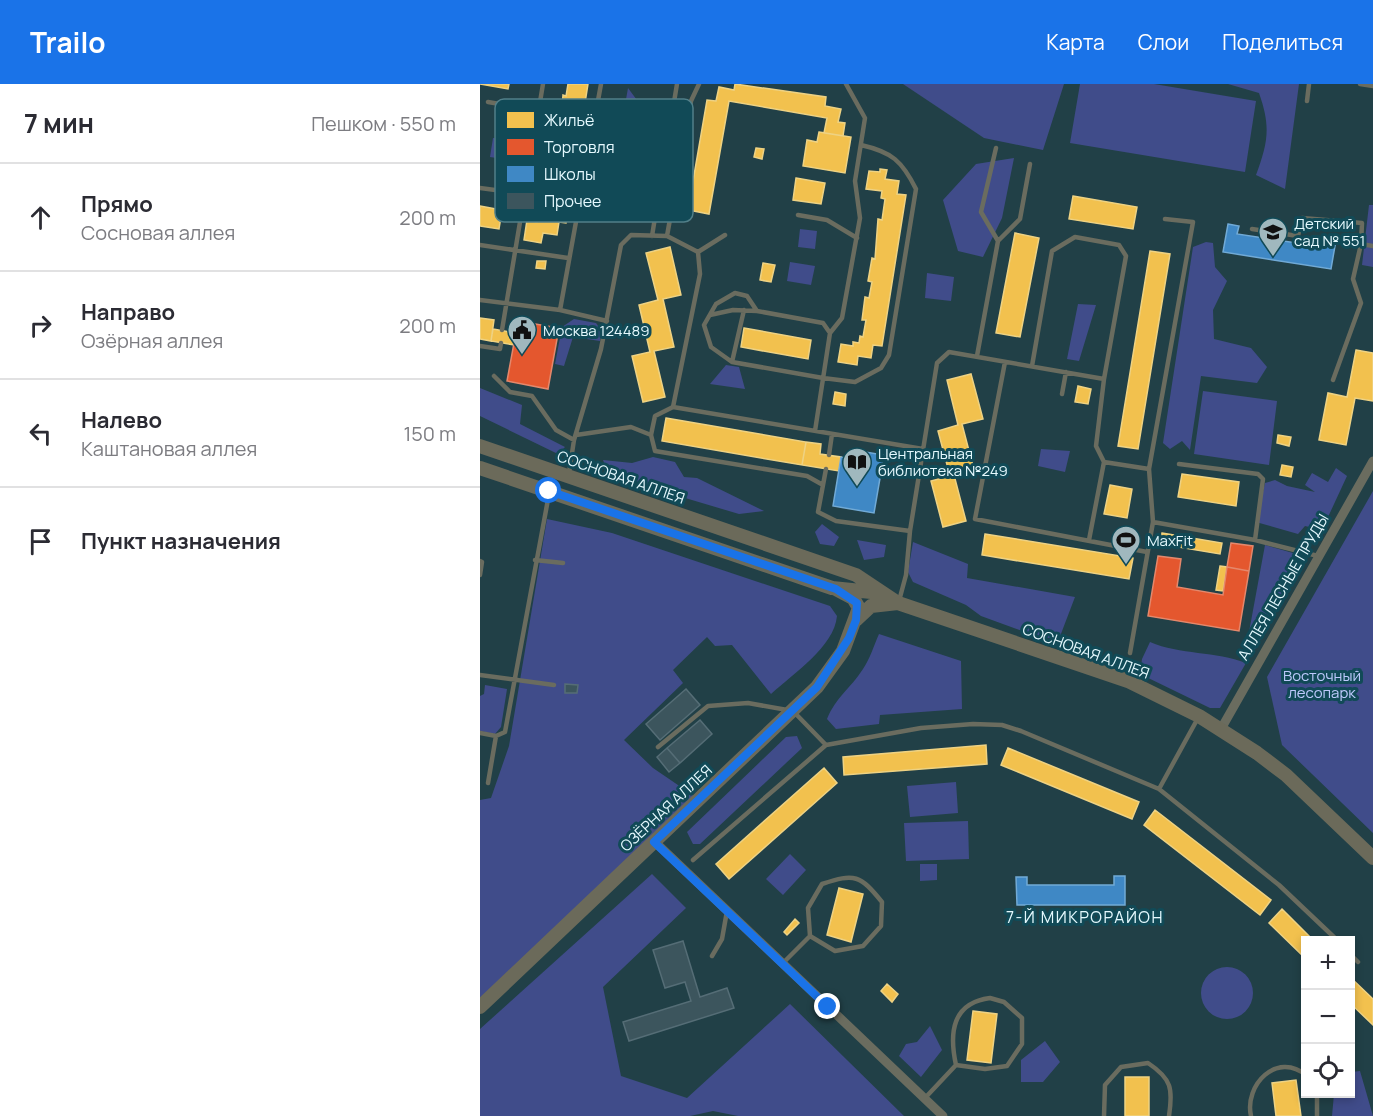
<!DOCTYPE html>
<html lang="ru">
<meta charset="utf-8">
<style>
:root{--surface:#fff;--page:#f2f2f3;--text:#2b2b33;--muted:#7c7c81;--line:#e1e1e2;--accent:#1a73e8}
body{margin:0;font-family:Manrope,sans-serif;background:var(--page);color:var(--text)}
.controls{position:absolute;right:18px;bottom:18px;display:grid;overflow:hidden;border-radius:0px;box-shadow:0 3px 9px #0003}
.controls button{width:54px;height:54px;display:grid;place-items:center;padding:0;border:0;border-bottom:2px solid var(--line);background:var(--surface);color:var(--text);font:30px sans-serif}
.stop{position:absolute;width:18px;height:18px;margin:-14px;border:4px solid #1a73e8;border-radius:50%;background:#fff}
.stop.end{background:#1a73e8;border-color:#fff;box-shadow:0 2px 6px #0008}
.list{margin:0;padding:0;list-style:none}
h2{display:flex;justify-content:space-between;align-items:center;height:78px;margin:0;padding:0 24px;font-size:26px}
h2 small{font-size:20px;font-weight:400;color:var(--muted)}
.list li{display:grid;grid-template-columns:39px 1fr auto;gap:18px;align-items:center;box-sizing:border-box;height:108px;padding:0 24px;border-top:2px solid var(--line)}
.list b{display:block;font-size:22px;white-space:nowrap}
.list p{margin:0;font-size:20px;white-space:nowrap;color:var(--muted)}
.list em{font-size:20px;font-style:normal;color:var(--muted)}
.icon{flex:none;width:33px;height:33px;fill:none;stroke:currentColor;stroke-width:2;stroke-linecap:round;stroke-linejoin:round}
.map{position:relative;flex:none;width:893px;height:1032px;overflow:hidden}
header{display:flex;align-items:center;gap:36px;box-sizing:border-box;height:84px;padding:0 30px;background:var(--accent);color:#fff}
header strong{font-size:28px}
nav{display:flex;gap:33px;margin-inline-start:auto;font-size:21px}
main{display:flex}
aside{flex:1;background:var(--surface)}
.map>svg:first-child{display:block}
.green{fill:#404c8a}
.homes{fill:#f2c14e;stroke:#eed283;stroke-width:1.5}
.shops{fill:#e4572e;stroke:#e4886c;stroke-width:1.5}
.schools{fill:#3f88c5;stroke:#71aad6;stroke-width:1.5}
.building{fill:#3c555d;stroke:#556d76;stroke-width:1.5}
.lines{fill:none;stroke-linecap:round;stroke-linejoin:round}
.lane{stroke:#6a6c5f;stroke-width:4.5}
.street{stroke:#6a6c5f;stroke-width:9}
.secondary{stroke:#6b6a5a;stroke-width:14}
.route{stroke:#1a73e8;stroke-width:8}
.labels{text-anchor:middle;dominant-baseline:central;stroke-width:6;stroke-linejoin:round;paint-order:stroke}
.poi-label{font-size:15px;fill:#e5f9fe;stroke:#114a57;text-anchor:start}
.street-label{font-size:15px;fill:#e5f9fe;stroke:#114a57}
.park-label{font-size:15px;fill:#bdc9fc;stroke:#114a57}
.neighbourhood-label{font-size:16px;letter-spacing:1.5px;fill:#e5f9fe;stroke:#114a57}
.key{fill:#114a57;stroke:#517f89;stroke-width:1.5}
.key-label{font-size:16px;fill:#e5f9fe}
</style>
<header>
<strong>Trailo</strong>
<nav><a>Карта</a><a>Слои</a><a>Поделиться</a></nav>
</header>
<main>
<aside>
<h2>7 мин<small>Пешком · 550 m</small></h2>
<ul class="list">
<li><svg class="icon" aria-label="ahead" viewBox="0 0 24 24"><path d="M12 20V5M6 11l6-6 6 6"/></svg><div><b>Прямо</b><p>Сосновая аллея</p></div><em>200 m</em></li>
<li><svg class="icon" aria-label="right" viewBox="0 0 24 24"><path d="M7 20v-9h11M14 6l5 5-5 5"/></svg><div><b>Направо</b><p>Озёрная аллея</p></div><em>200 m</em></li>
<li><svg class="icon" aria-label="left" viewBox="0 0 24 24"><path d="M17 20v-9H6M10 6l-5 5 5 5"/></svg><div><b>Налево</b><p>Каштановая аллея</p></div><em>150 m</em></li>
<li><svg class="icon" aria-label="arrive" viewBox="0 0 24 24"><path d="M6 21V4h12l-3 4 3 4H6"/></svg><div><b>Пункт назначения</b></div></li>
</ul>
</aside>
<div class="map">
<svg width="893" height="1032" viewBox="0 0 893 1032">
<rect width="100%" height="100%" fill="#214047"/>
<path class="green" d="M 423,0 L 584,0 L 563,66 L 504,54 Z
M 600,0 L 674,0 L 776,17 L 765,88 L 590,59 Z
M 748,0 L 819,0 L 805,105 L 776,91 C 788,58 791,43 779,9 Z
M 148,4 L 165,27 L 141,44 Z
M 13,54 L 32,56 L 29,76 L 10,73 Z
M 534,74 L 522,134 L 503,173 L 478,167 L 463,116 L 496,80 Z
M 889,121 L 893,121 L 893,183 L 882,181 Z
M 320,145 L 337,147 L 335,165 L 318,163 Z
M 726,158 L 733,159 L 735,183 L 747,197 L 733,226 L 734,255 L 771,264 L 787,283 L 777,299 L 721,292 L 710,366 L 702,357 L 690,365 L 683,359 L 713,163 Z
M 310,178 L 335,182 L 331,201 L 307,197 Z
M 447,189 L 474,193 L 471,217 L 445,214 Z
M 598,220 L 616,221 L 599,277 L 587,275 Z
M 94,235 L 116,239 L 122,247 L 120,257 L 93,253 L 84,282 L 75,280 L 82,243 Z
M 246,281 L 259,283 L 265,305 L 230,300 Z
M 0,304 L 42,321 L 40,340 L 85,363 L 78,370 L 0,332 Z
M 723,307 L 797,317 L 789,381 L 714,370 Z
M 561,365 L 590,367 L 585,388 L 558,382 Z
M 173,373 L 195,378 L 204,393 L 217,394 L 284,427 L 259,430 L 185,408 L 127,386 L 123,376 L 152,379 Z
M 856,384 L 867,392 L 842,446 L 825,442 L 818,450 L 776,438 L 785,399 L 795,396 L 807,402 L 835,408 L 825,401 L 832,389 L 848,398 Z
M 893,407 L 893,749 L 802,661 L 787,593 Z
M 67,435 L 132,449 L 350,522 L 357,532 C 354,563 314,589 291,610 L 252,561 L 235,562 L 227,553 L 193,586 L 203,599 L 144,656 L 173,684 L 217,714 L 0,914 L 0,716 L 11,714 L 29,662 Z
M 342,440 L 359,453 L 354,462 L 340,460 L 335,448 Z
M 377,456 L 406,461 L 404,473 L 384,476 Z
M 433,458 L 488,480 L 487,494 L 595,513 L 579,555 L 559,553 L 501,532 L 486,521 L 433,498 L 428,488 Z
M 785,461 L 813,469 L 816,492 L 775,565 L 767,559 Z
M 399,550 L 481,577 L 482,625 L 400,631 L 399,640 L 356,645 L 347,635 C 356,613 370,605 383,585 C 390,575 394,561 399,550 Z
M 670,558 C 700,571 736,567 766,579 L 740,624 L 730,624 L 660,590 L 662,575 Z
M 5,601 L 27,605 L 21,643 L 15,650 L 0,647 L 0,612 L 4,610 Z
M 317,652 L 322,664 L 220,760 L 213,760 L 207,748 L 306,653 Z
M 476,698 L 478,729 L 430,733 L 427,702 Z
M 488,737 L 489,775 L 426,777 L 424,739 Z
M 310,770 L 326,786 L 303,811 L 286,795 Z
M 440,780 L 457,780 L 457,796 L 440,797 Z
M 172,790 L 206,824 L 123,903 L 141,992 L 207,1014 L 310,920 L 424,1032 L 258,1032 L 233,1027 L 210,1032 L 0,1032 L 0,945 Z
M721 909a26 26 0 1 1 52 0a26 26 0 1 1-52 0Z
M 450,942 L 462,966 L 441,993 L 419,972 L 426,960 L 437,958 Z
M 565,957 L 580,978 L 563,998 L 541,998 L 541,976 Z
M 880,987 L 893,1032 L 852,1032 L 854,1010 L 870,1010 L 871,988 Z"/>
<path class="homes" d="M 0,0 L 29,0 L 28,5 Z
M 88,0 L 108,0 L 86,139 L 79,138 L 77,151 L 63,149 L 61,159 L 44,156 L 47,136 L 57,138 L 58,134 L 63,135 L 64,129 L 68,130 L 71,90 L 74,91 L 77,73 L 72,73 L 76,50 L 80,51 L 83,11 L 86,12 Z
M 255,0 L 346,13 L 345,22 L 361,25 L 358,38 L 365,39 L 363,52 L 344,49 L 347,34 L 249,17 L 229,130 L 208,126 L 227,16 L 236,17 L 239,3 L 254,6 Z
M 339,48 L 371,53 L 365,89 L 323,82 L 327,56 L 337,58 Z
M 276,64 L 284,65 L 282,75 L 274,73 Z
M 400,85 L 407,86 L 405,95 L 419,97 L 417,110 L 426,111 L 402,262 L 393,261 L 391,274 L 378,272 L 377,281 L 358,278 L 361,260 L 373,262 L 373,258 L 379,259 L 380,252 L 383,253 L 386,236 L 382,236 L 385,213 L 389,214 L 392,198 L 388,197 L 392,174 L 395,175 L 398,135 L 402,136 L 405,115 L 401,114 L 402,107 L 386,105 L 389,87 L 400,88 Z
M 316,94 L 345,99 L 341,120 L 313,116 Z
M 593,112 L 657,123 L 653,145 L 589,135 Z
M 0,122 L 22,126 L 19,145 L 0,142 Z
M 535,149 L 559,154 L 540,253 L 516,249 Z
M 190,163 L 201,211 L 183,215 L 194,263 L 174,267 L 185,313 L 163,318 L 152,272 L 170,268 L 159,221 L 178,216 L 166,169 Z
M 670,167 L 690,170 L 658,365 L 638,362 Z
M 57,177 L 66,177 L 65,185 L 56,184 Z
M 283,179 L 295,181 L 291,198 L 280,196 Z
M 0,234 L 14,236 L 11,257 L 0,255 Z
M 264,244 L 331,256 L 328,275 L 261,263 Z
M 13,245 L 36,249 L 34,261 L 11,257 Z
M 876,266 L 893,269 L 893,317 L 875,314 L 866,361 L 839,356 L 848,309 L 867,313 Z
M 491,290 L 503,335 L 482,340 L 494,386 L 474,391 L 486,437 L 463,443 L 451,397 L 470,392 L 458,347 L 478,341 L 467,296 Z
M 598,302 L 611,305 L 608,320 L 595,318 Z
M 355,308 L 366,310 L 365,322 L 353,320 Z
M 186,334 L 326,358 L 322,381 L 182,357 Z
M 798,351 L 811,353 L 809,362 L 797,359 Z
M 326,358 L 341,360 L 340,370 L 361,373 L 359,387 L 322,381 Z
M 802,381 L 813,383 L 811,393 L 800,391 Z
M 702,390 L 759,398 L 756,422 L 698,413 Z
M 630,401 L 652,405 L 647,434 L 624,430 Z
M 682,449 L 742,459 L 740,470 L 680,460 Z
M 505,450 L 653,474 L 649,495 L 502,471 Z
M 740,482 L 747,483 L 743,507 L 736,506 Z
M 506,661 L 507,680 L 364,691 L 363,673 Z
M 528,664 L 659,718 L 652,735 L 521,681 Z
M 344,684 L 357,699 L 249,795 L 236,780 Z
M 675,726 L 791,816 L 780,831 L 664,741 Z
M 359,804 L 383,810 L 371,858 L 347,851 Z
M 802,825 L 833,856 L 826,856 L 826,875 L 789,839 Z
M 315,835 L 319,839 L 307,851 L 304,848 Z
M 870,893 L 893,915 L 893,941 L 870,919 Z
M 407,900 L 418,910 L 412,918 L 401,907 Z
M 493,927 L 517,930 L 511,979 L 487,976 Z
M 645,993 L 669,993 L 669,1032 L 645,1032 Z
M 816,996 L 821,1032 L 796,1032 L 792,999 Z"/>
<path class="shops" d="M 38,237 L 79,244 L 68,305 L 27,297 Z
M 751,459 L 773,462 L 769,487 L 747,483 Z
M 678,472 L 701,475 L 697,503 L 743,511 L 747,483 L 769,487 L 759,547 L 668,532 Z"/>
<path class="schools" d="M 748,140 L 759,142 L 757,150 L 843,163 L 844,155 L 856,156 L 851,185 L 743,168 Z
M 373,366 L 404,371 L 394,429 L 353,422 L 361,373 L 372,375 Z
M 634,792 L 645,792 L 645,821 L 537,821 L 536,793 L 547,793 L 547,801 L 634,801 Z"/>
<path class="building" d="M 85,600 L 98,601 L 97,609 L 85,609 Z
M 206,605 L 220,621 L 180,656 L 166,640 Z
M 220,636 L 232,650 L 200,679 L 187,664 Z
M 187,664 L 200,679 L 189,688 L 177,673 Z
M 203,857 L 220,913 L 247,904 L 254,924 L 149,957 L 143,938 L 211,917 L 205,898 L 185,904 L 173,866 Z"/>
<g class="lines">
<path class="lane" d="M 880,0 L 893,2
M 827,17 L 829,0
M 8,18 L 60,27
M 516,64 L 501,128 L 518,157
M 0,104 L 44,110
M 318,131 L 347,136 L 377,154
M 772,145 L 818,152 L 822,134 L 882,139 L 881,160
M 172,152 L 197,0
M 187,152 L 211,17 L 219,0
M 0,161 L 88,174
M 218,168 L 245,151
M 0,216 L 80,226 L 127,237
M 80,226 L 121,0
M 230,231 L 253,226 L 277,227
M 22,246 L 63,0
M 350,249 L 343,239 L 277,227 L 267,212 L 255,209 L 236,220 L 224,241 L 231,263 L 252,278 L 343,294 L 375,298 L 401,284 L 409,271 L 436,105 C 422,77 412,68 381,61
M 0,262 L 20,265 L 21,259
M 497,272 L 518,157 L 540,135 L 550,80
M 252,278 L 264,226
M 525,278 L 495,435 L 667,468
M 552,282 L 572,167 L 595,153 L 639,161 L 646,172 L 624,295 L 616,362 L 624,378 L 669,385
M 14,292 L 30,308 L 52,312 L 76,346 L 94,356
M 853,296 L 881,219 L 873,195 L 881,160 L 893,162
M 582,310 L 586,288
M 193,323 L 175,332 L 171,351 L 175,367 L 327,392 L 343,401 L 338,428 L 356,437 L 430,447
M 335,347 L 350,249 L 362,234 L 380,134 L 375,97 L 385,34 L 366,0
M 96,351 L 151,343 L 171,351
M 349,371 L 352,350
M 699,380 L 778,390 L 783,395 L 775,456
M 89,389 L 94,356 L 121,265 L 141,161 L 151,151 L 187,152 L 218,168 L 220,190 L 193,323 L 443,365
M 343,401 L 346,385
M 673,438 L 775,456 L 838,472
M 609,456 L 624,378
M 55,476 L 83,479
M 0,477 L 2,478 L 0,491
M 419,517 L 426,491 L 430,447 L 457,279 L 469,268 L 624,295
M 650,569 L 673,438 L 669,385 L 713,138 L 685,135
M 0,591 L 74,601
M 0,649 L 16,652 L 25,648 L 69,410
M 178,663 L 228,622 L 268,619 L 313,627 L 346,661
M 8,699 L 16,652
M 679,705 L 718,634
M 213,776 L 346,661 L 441,644 L 493,640 L 522,641 L 541,647 L 679,705 L 799,801 L 857,856
M 870,870 L 878,878
M 232,872 L 242,855 L 247,827
M 302,880 L 330,852 L 328,824 L 342,800 C 375,789 380,791 402,818 L 401,842 L 383,862 L 355,867 L 330,852
M 510,914 L 524,918 L 542,934 L 542,960 L 527,982 L 505,985 L 476,981 C 469,949 472,919 510,914 Z
M 837,1010 L 837,1032
M 445,1014 L 476,981
M 624,1032 L 625,1001 L 641,983 L 668,979 C 692,995 693,1005 689,1032
M 771,1032 C 764,1001 797,967 826,991"/>
<path class="street" d="M 741,645 L 893,377
M 174,757 L 463,1032"/>
<path class="secondary" d="M 0,362 L 376,491 L 418,519 L 648,597 L 719,632 L 777,669 L 806,691 L 893,774
M 0,384 L 352,504 L 401,509
M 376,536 L 391,522 L 418,519
M 0,923 L 337,603 L 363,567 L 379,524 L 373,514 L 356,505"/>
</g>
<g class="lines">
<path class="route" d="M 69,407 L 356,505 L 377,519 L 376,536 L 369,554 L 337,603 L 174,758 L 348,923"/>
</g>
<defs>
<g id="school-pin" transform="scale(1.5)"><path d="M0 17L-7.5 6A9.5 9.5 0 1 1 7.5 6Z" fill="#a0b8be" stroke="#114a57"/><path d="M0-5L7-2L0 1L-7-2ZM-4 1L0 2.5L4 1V4Q0 6-4 4Z" fill="#111"/></g>
<g id="civic-pin" transform="scale(1.5)"><path d="M0 17L-7.5 6A9.5 9.5 0 1 1 7.5 6Z" fill="#a0b8be" stroke="#114a57"/><path d="M-.6-6.5H3V-4.5H.6V-3L4-1V1h2V6H-6V1h2V-1L-.6-3ZM-1.2 2.5V6h2.4V2.5Z" fill="#111"/></g>
<g id="library-pin" transform="scale(1.5)"><path d="M0 17L-7.5 6A9.5 9.5 0 1 1 7.5 6Z" fill="#a0b8be" stroke="#114a57"/><path d="M-6-4Q-3-5.5-.7-3.5V5Q-3 3-6 4ZM6-4Q3-5.5 .7-3.5V5Q3 3 6 4Z" fill="#111"/></g>
<g id="stadium-pin" transform="scale(1.5)"><path d="M0 17L-7.5 6A9.5 9.5 0 1 1 7.5 6Z" fill="#a0b8be" stroke="#114a57"/><path d="M0-5a6.5 5 0 1 0 0 10a6.5 5 0 1 0 0-10ZM-3.5-1.8h7v3.6h-7Z" fill="#111"/></g>
</defs>
<g fill-rule="evenodd">
<use href="#school-pin" x="793" y="148"/>
<use href="#civic-pin" x="42" y="246"/>
<use href="#library-pin" x="377" y="378"/>
<use href="#stadium-pin" x="646" y="456"/>
</g>
<g class="labels">
<g class="poi-label">
<text x="814" y="139">Детский<tspan x="814" dy="17">сад № 551</tspan></text>
<text x="63" y="246">Москва 124489</text>
<text x="398" y="369">Центральная<tspan x="398" dy="17">библиотека №249</tspan></text>
<text x="667" y="456">MaxFit</text>
</g>
<g class="street-label">
<text transform="translate(141 393) rotate(19)">СОСНОВАЯ АЛЛЕЯ</text>
<text transform="translate(803 503) rotate(-60)">АЛЛЕЯ ЛЕСНЫЕ ПРУДЫ</text>
<text transform="translate(606 567) rotate(20)">СОСНОВАЯ АЛЛЕЯ</text>
<text transform="translate(186 724) rotate(-43)">ОЗЁРНАЯ АЛЛЕЯ</text>
</g>
<g class="park-label">
<text x="842" y="591">Восточный<tspan x="842" dy="17">лесопарк</tspan></text>
</g>
<g class="neighbourhood-label">
<text x="605" y="833">7-Й МИКРОРАЙОН</text>
</g>
</g>
<rect x="15" y="15" width="198" height="123" rx="9" class="key"/>
<rect x="27" y="28" width="27" height="16" fill="#f2c14e"/>
<rect x="27" y="55" width="27" height="16" fill="#e4572e"/>
<rect x="27" y="82" width="27" height="16" fill="#3f88c5"/>
<rect x="27" y="109" width="27" height="16" fill="#3c555d"/>
<g class="key-label">
<text x="64" y="42">Жильё</text>
<text x="64" y="69">Торговля</text>
<text x="64" y="96">Школы</text>
<text x="64" y="123">Прочее</text>
</g>
</svg>
<div class="controls">
<button>+</button>
<button>−</button>
<button><svg class="icon" aria-label="locate" viewBox="0 0 24 24"><circle cx="12" cy="12" r="6"/><path d="M12 2v4M12 18v4M2 12h4M18 12h4"/></svg></button>
</div>
<div class="stop" style="left:69px;top:407px"></div>
<div class="stop end" style="left:348px;top:923px"></div>
</div>
</main>
